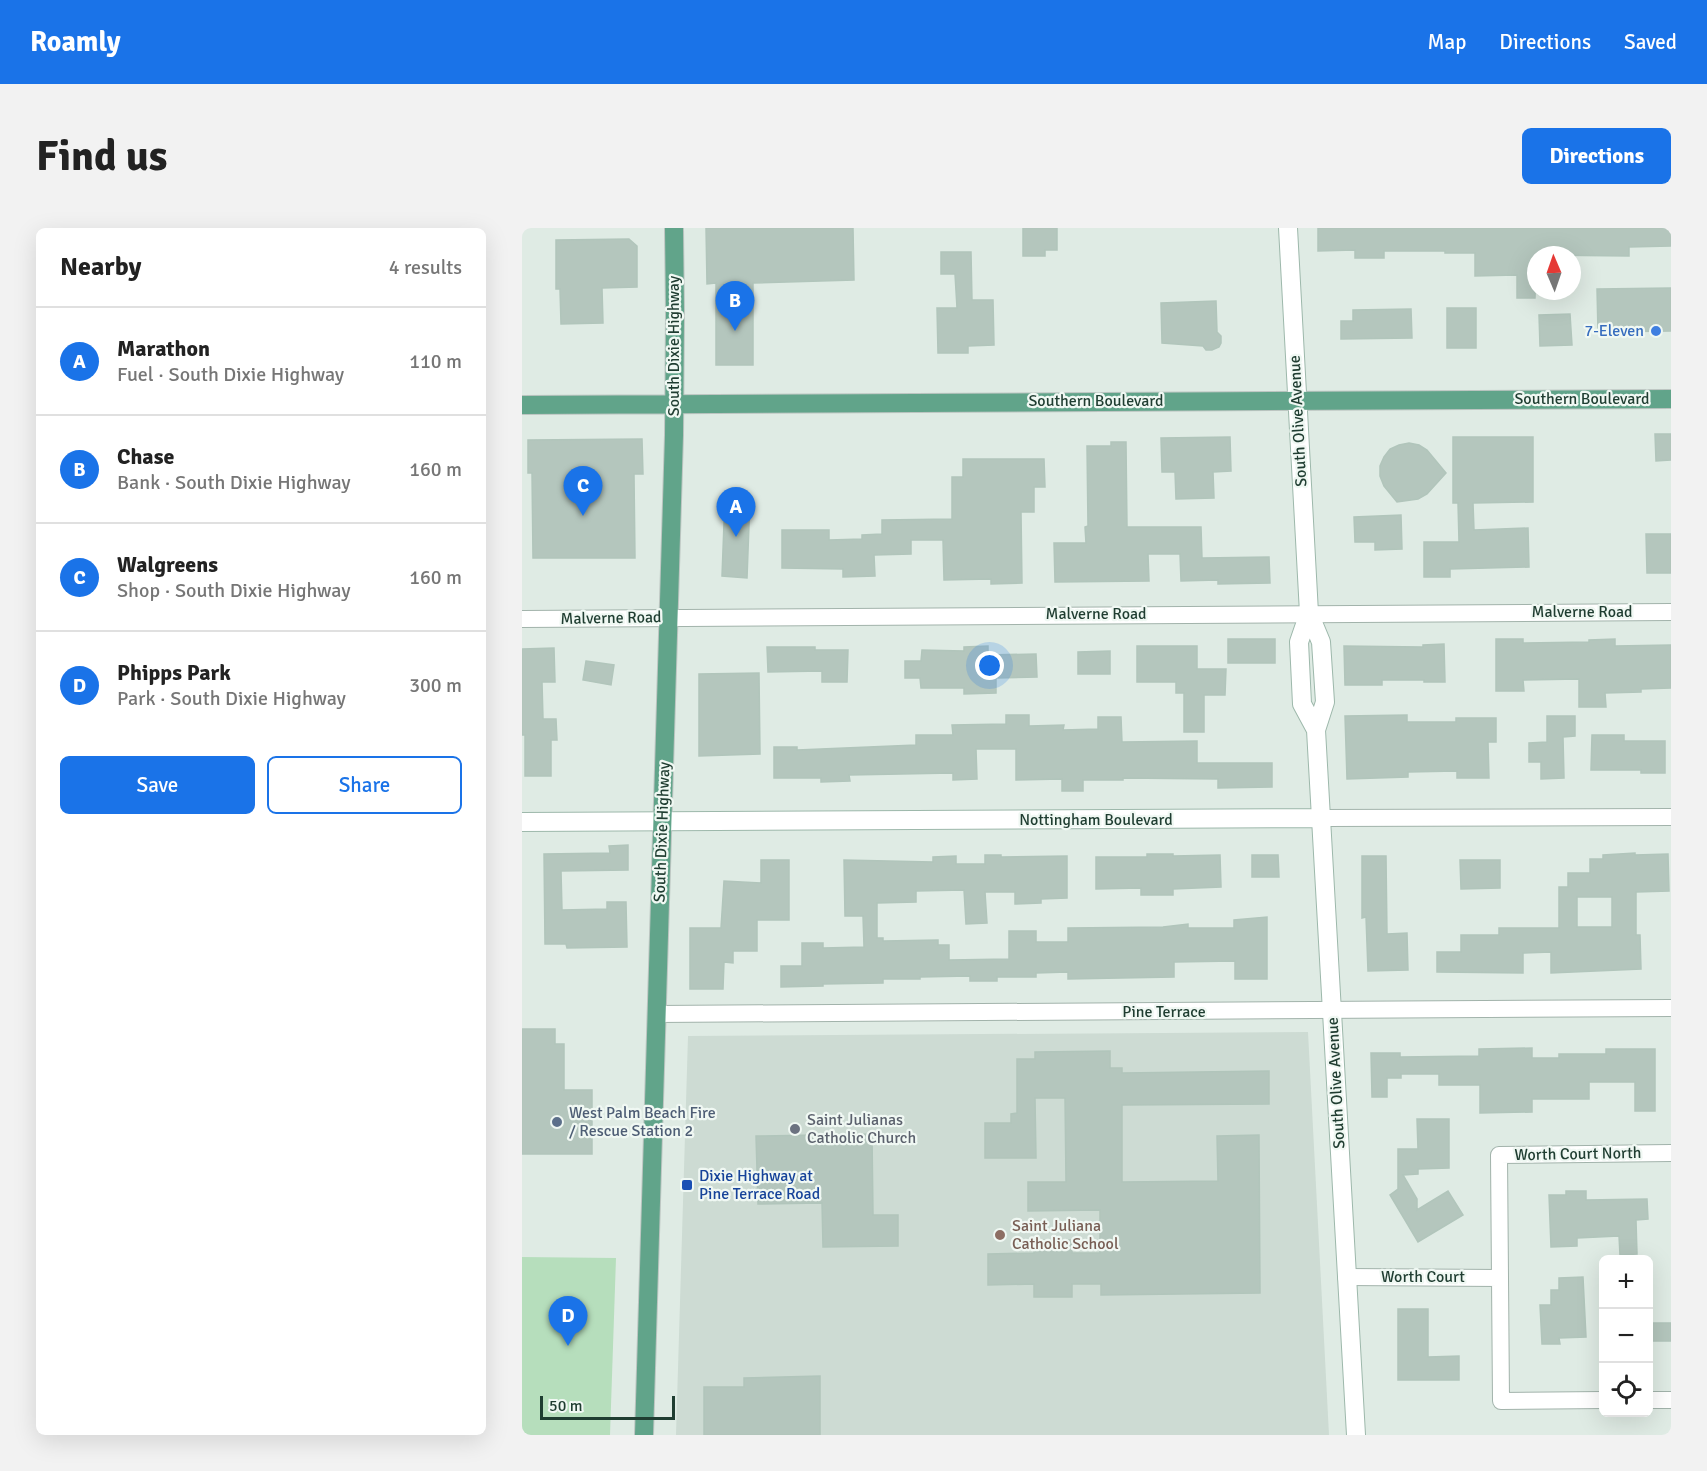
<!DOCTYPE html>
<meta charset="utf-8">
<style>
:root{--surface:#fff;--page:#f2f2f2;--text:#222;--muted:#767676;--line:#e0e0e0;--accent:#1a73e8}
body{margin:0;font-family:Signika,sans-serif;background:var(--page);color:var(--text)}
.controls{position:absolute;right:18px;bottom:18px;display:grid;overflow:hidden;border-radius:9px;box-shadow:0 6px 24px #0002}
.controls button{width:54px;height:54px;display:grid;place-items:center;padding:0;border:0;border-bottom:2px solid var(--line);background:var(--surface);color:var(--text);font:30px sans-serif}
.compass{position:absolute;left:1005px;top:18px;width:54px;height:54px;border-radius:50%;background:var(--surface);box-shadow:0 6px 24px #0002;rotate:358deg}
.scale{position:absolute;left:18px;bottom:15px;width:135px;box-sizing:border-box;padding-left:6px;border:3px solid #1f3d31;border-top:0;font-size:16px;line-height:21px;white-space:nowrap;color:#1f3d31;-webkit-text-stroke:4px #f0f8f3;paint-order:stroke}
.you{position:absolute;left:468px;top:438px;width:21px;height:21px;margin:-15px;border:4px solid #fff;border-radius:50%;background:#1a73e8;box-shadow:0 0 0 9px #1a73e833}
.badge{display:grid;place-items:center;width:39px;height:39px;border-radius:50%;background:var(--accent);color:#fff;font-size:20px;font-weight:700}
.pin{position:absolute;translate:-50% -50px;filter:drop-shadow(0 2px 3px #0008)}
.pin::after{content:'';position:absolute;top:32px;width:21px;height:18px;background:inherit;clip-path:polygon(0 0,100% 0,50% 100%)}
.list{margin:0;padding:0;list-style:none}
h2{display:flex;justify-content:space-between;align-items:center;height:78px;margin:0;padding:0 24px;font-size:26px}
h2 small{font-size:20px;font-weight:400;color:var(--muted)}
.list li{display:grid;grid-template-columns:39px 1fr auto;gap:18px;align-items:center;box-sizing:border-box;height:108px;padding:0 24px;border-top:2px solid var(--line)}
.list b{display:block;font-size:22px;white-space:nowrap}
.list p{margin:0;font-size:20px;white-space:nowrap;color:var(--muted)}
.list em{font-size:20px;font-style:normal;color:var(--muted)}
.actions{display:flex;gap:12px;padding:18px 24px}
.actions a{flex:1;padding:14px 0;border:2px solid var(--accent);border-radius:9px;text-align:center;font-size:21px;color:var(--accent)}
.actions .main{background:var(--accent);color:#fff}
.icon{flex:none;width:33px;height:33px;fill:none;stroke:currentColor;stroke-width:2;stroke-linecap:round;stroke-linejoin:round}
.map{position:relative;flex:none;width:1149px;height:1207px;overflow:hidden;border-radius:9px}
header{display:flex;align-items:center;gap:36px;box-sizing:border-box;height:84px;padding:0 30px;background:var(--accent);color:#fff}
header strong{font-size:28px}
nav{display:flex;gap:33px;margin-inline-start:auto;font-size:21px}
.intro{display:flex;align-items:center;justify-content:space-between;box-sizing:border-box;height:144px;padding:0 36px}
h1{margin:0;font-size:42px}
.button{padding:15px 27px;border-radius:9px;background:var(--accent);color:#fff;font-size:21px;font-weight:700}
main{display:flex;gap:36px;padding:0 36px}
aside{flex:1;background:var(--surface);border-radius:9px;box-shadow:0 6px 24px #0002}
.map>svg:first-child{display:block}
.built{fill:#cddbd3}
.green{fill:#b6debc}
.building{fill:#b4c6bd;stroke:#b1c5bb;stroke-width:1.5;fill-rule:evenodd}
.lines{fill:none;stroke-linecap:round;stroke-linejoin:round}
.street-casing{stroke:#a2b3ab;stroke-width:18}
.secondary-casing{stroke:#9db8ab;stroke-width:20}
.primary-casing{stroke:#bcc5c1;stroke-width:20}
.street{stroke:#fff;stroke-width:16}
.secondary{stroke:#fff;stroke-width:18}
.primary{stroke:#61a48a;stroke-width:18}
.shop-dot{fill:#3f7fe0;stroke:#f0f8f3;stroke-width:2}
.service-dot{fill:#5c6f8a;stroke:#f0f8f3;stroke-width:2}
.worship-dot{fill:#6b7280;stroke:#f0f8f3;stroke-width:2}
.transit-dot{fill:#1a4fb4;stroke:#f0f8f3;stroke-width:2}
.education-dot{fill:#8d6e63;stroke:#f0f8f3;stroke-width:2}
.labels{text-anchor:middle;dominant-baseline:central;stroke-width:4.5;stroke-linejoin:round;paint-order:stroke}
.shop-label{font-size:16px;fill:#366cbe;stroke:#f0f8f3;text-anchor:end}
.street-label{font-size:16px;fill:#1f3d31;stroke:#f0f8f3}
.service-label{font-size:16px;fill:#4e5e75;stroke:#f0f8f3;text-anchor:start}
.worship-label{font-size:16px;fill:#5b616d;stroke:#f0f8f3;text-anchor:start}
.transit-label{font-size:16px;fill:#164399;stroke:#f0f8f3;text-anchor:start}
.education-label{font-size:16px;fill:#785e54;stroke:#f0f8f3;text-anchor:start}
</style>
<header>
<strong>Roamly</strong>
<nav><a>Map</a><a>Directions</a><a>Saved</a></nav>
</header>
<div class="intro"><h1>Find us</h1><a class="button">Directions</a></div>
<main>
<aside>
<h2>Nearby<small>4 results</small></h2>
<ul class="list">
<li><span class="badge">A</span><div><b>Marathon</b><p>Fuel · South Dixie Highway</p></div><em>110 m</em></li>
<li><span class="badge">B</span><div><b>Chase</b><p>Bank · South Dixie Highway</p></div><em>160 m</em></li>
<li><span class="badge">C</span><div><b>Walgreens</b><p>Shop · South Dixie Highway</p></div><em>160 m</em></li>
<li><span class="badge">D</span><div><b>Phipps Park</b><p>Park · South Dixie Highway</p></div><em>300 m</em></li>
</ul>
<div class="actions"><a class="main">Save</a><a>Share</a></div>
</aside>
<div class="map">
<svg width="1149" height="1207" viewBox="0 0 1149 1207">
<rect width="100%" height="100%" fill="#dfebe4"/>
<path class="built" d="M 786,804 L 807,1207 L 154,1207 L 166,808 Z"/>
<path class="green" d="M 0,1029 L 94,1030 L 88,1207 L 0,1207 Z"/>
<path class="building" d="M 184,0 L 331,0 L 332,52 L 231,55 L 231,137 L 194,137 L 194,55 L 185,56 Z
M 501,0 L 535,0 L 535,22 L 523,22 L 523,28 L 501,28 Z
M 796,0 L 1149,0 L 1149,18 L 1107,19 L 1107,28 L 1014,27 L 1013,70 L 995,70 L 995,47 L 953,48 L 953,25 L 923,25 L 923,23 L 862,23 L 862,30 L 833,30 L 833,22 L 796,23 Z
M 107,11 L 115,18 L 115,59 L 80,60 L 81,95 L 39,96 L 38,61 L 34,61 L 34,12 Z
M 419,24 L 449,24 L 450,72 L 471,72 L 472,117 L 446,118 L 446,125 L 416,125 L 415,80 L 435,80 L 433,46 L 419,46 Z
M 1149,60 L 1149,103 L 1076,104 L 1075,61 Z
M 694,73 L 695,104 L 699,108 L 699,115 L 697,119 L 690,122 L 684,122 L 681,118 L 640,115 L 639,75 Z
M 925,80 L 954,80 L 954,120 L 925,120 Z
M 889,81 L 890,110 L 819,111 L 819,93 L 831,93 L 831,82 Z
M 1048,86 L 1050,117 L 1018,118 L 1017,87 Z
M 1133,206 L 1149,206 L 1149,232 L 1134,233 Z
M 708,209 L 709,243 L 691,244 L 692,270 L 654,271 L 653,244 L 640,244 L 639,210 Z
M 931,209 L 1011,209 L 1011,274 L 951,275 L 952,302 L 1006,300 L 1007,339 L 928,341 L 928,349 L 902,349 L 902,314 L 937,314 L 936,275 L 931,275 Z
M 120,211 L 121,246 L 112,246 L 113,330 L 11,330 L 10,245 L 6,245 L 6,212 Z
M 589,214 L 604,214 L 605,299 L 679,299 L 680,330 L 747,329 L 748,355 L 696,356 L 696,352 L 659,353 L 658,326 L 626,326 L 627,353 L 533,354 L 532,315 L 564,315 L 563,299 L 566,298 L 565,218 L 589,218 Z
M 887,215 L 897,217 L 905,222 L 924,245 L 905,266 L 896,271 L 875,274 L 862,258 L 858,248 L 858,238 L 862,229 L 868,221 L 877,217 Z
M 441,231 L 522,231 L 523,259 L 512,259 L 512,284 L 499,284 L 500,355 L 469,356 L 469,351 L 422,352 L 421,312 L 389,312 L 389,326 L 352,327 L 353,348 L 321,349 L 321,341 L 260,340 L 260,302 L 307,302 L 307,312 L 340,311 L 340,307 L 360,306 L 360,292 L 430,291 L 430,249 L 441,249 Z
M 203,269 L 228,270 L 225,350 L 200,348 Z
M 879,287 L 880,321 L 853,322 L 853,314 L 833,314 L 832,289 Z
M 1124,306 L 1149,306 L 1149,345 L 1125,345 Z
M 706,411 L 753,411 L 753,435 L 706,435 Z
M 974,411 L 1001,411 L 1001,415 L 1067,414 L 1067,412 L 1093,411 L 1093,418 L 1149,417 L 1149,460 L 1119,461 L 1119,464 L 1083,465 L 1084,479 L 1057,479 L 1057,451 L 1001,452 L 1002,463 L 974,463 Z
M 922,416 L 923,454 L 902,454 L 902,452 L 860,452 L 860,457 L 823,457 L 822,418 L 901,419 L 901,417 Z
M 466,418 L 466,427 L 514,426 L 515,449 L 474,450 L 474,465 L 442,466 L 442,460 L 399,460 L 398,450 L 383,450 L 383,433 L 399,433 L 400,422 L 442,423 L 442,419 Z
M 615,418 L 675,418 L 675,441 L 704,441 L 703,467 L 682,467 L 682,504 L 662,504 L 662,465 L 654,465 L 654,454 L 615,454 Z
M 245,419 L 293,419 L 293,422 L 326,422 L 325,454 L 300,454 L 300,443 L 246,444 Z
M 32,420 L 33,454 L 20,454 L 21,491 L 34,491 L 35,512 L 29,512 L 29,548 L 3,548 L 3,507 L 0,507 L 0,421 Z
M 588,423 L 588,446 L 556,446 L 556,424 Z
M 64,433 L 92,437 L 89,457 L 61,452 Z
M 237,445 L 238,526 L 177,528 L 177,446 Z
M 484,487 L 507,487 L 507,498 L 542,497 L 541,502 L 576,501 L 576,489 L 599,489 L 600,514 L 675,513 L 675,535 L 750,535 L 750,559 L 696,560 L 696,551 L 601,550 L 601,552 L 561,552 L 561,563 L 540,563 L 540,551 L 494,552 L 494,521 L 454,521 L 455,551 L 431,552 L 431,545 L 327,547 L 328,553 L 299,554 L 299,550 L 252,550 L 252,519 L 275,519 L 275,522 L 394,517 L 394,507 L 431,507 L 430,497 L 484,496 Z
M 885,487 L 885,494 L 934,494 L 934,490 L 974,490 L 974,514 L 966,514 L 967,550 L 935,550 L 935,543 L 886,544 L 886,549 L 825,551 L 823,488 Z
M 1025,488 L 1053,488 L 1053,508 L 1041,509 L 1042,550 L 1019,551 L 1019,534 L 1007,534 L 1007,515 L 1025,514 Z
M 1070,507 L 1102,507 L 1102,513 L 1143,513 L 1143,545 L 1119,545 L 1119,542 L 1069,542 Z
M 106,617 L 106,642 L 39,643 L 40,682 L 85,681 L 85,674 L 104,674 L 105,719 L 45,720 L 44,716 L 23,716 L 22,626 L 88,625 L 87,618 Z
M 1113,625 L 1113,627 L 1146,626 L 1147,663 L 1114,664 L 1114,707 L 1118,707 L 1119,741 L 1029,745 L 1029,724 L 1001,725 L 1001,745 L 915,744 L 915,724 L 939,724 L 939,707 L 977,707 L 977,700 L 1037,700 L 1037,659 L 1046,659 L 1046,645 L 1068,645 L 1068,631 L 1081,631 L 1081,627 ZM 1055,669 L 1090,669 L 1090,699 L 1055,699 Z
M 625,626 L 651,626 L 651,628 L 698,627 L 699,659 L 651,661 L 651,667 L 619,667 L 619,660 L 574,661 L 574,629 L 625,629 Z
M 463,627 L 479,627 L 479,629 L 545,628 L 545,670 L 519,671 L 519,675 L 493,676 L 493,664 L 463,664 L 465,695 L 444,696 L 442,662 L 394,663 L 394,674 L 355,675 L 355,710 L 361,710 L 361,713 L 416,712 L 416,717 L 427,717 L 427,732 L 487,731 L 487,703 L 514,703 L 514,714 L 546,714 L 546,700 L 641,699 L 666,696 L 666,700 L 712,700 L 712,692 L 745,689 L 745,751 L 713,751 L 713,733 L 652,734 L 652,749 L 546,751 L 546,744 L 514,745 L 514,749 L 475,749 L 475,753 L 448,753 L 448,748 L 398,749 L 398,751 L 361,751 L 361,755 L 301,756 L 301,758 L 259,759 L 259,738 L 280,738 L 280,715 L 301,715 L 301,720 L 342,719 L 341,688 L 323,688 L 322,632 L 411,634 L 411,629 L 434,628 L 434,636 L 463,636 Z
M 730,627 L 756,627 L 757,649 L 730,649 Z
M 840,628 L 864,628 L 865,706 L 885,705 L 886,742 L 846,743 L 844,689 L 840,690 Z
M 239,632 L 267,632 L 267,692 L 235,692 L 235,723 L 211,723 L 211,735 L 202,734 L 201,761 L 168,761 L 168,700 L 199,700 L 202,653 L 239,655 Z
M 938,632 L 978,632 L 978,660 L 939,661 Z
M 0,801 L 33,801 L 33,816 L 42,816 L 42,862 L 70,862 L 70,926 L 0,926 Z
M 1010,820 L 1010,830 L 1037,830 L 1037,826 L 1084,826 L 1084,821 L 1133,821 L 1133,883 L 1113,883 L 1113,854 L 1067,854 L 1067,871 L 1010,871 L 1010,884 L 958,885 L 958,857 L 917,857 L 917,846 L 879,846 L 879,850 L 865,850 L 865,869 L 850,869 L 849,825 L 878,825 L 878,829 L 957,828 L 957,821 Z
M 588,823 L 588,840 L 600,840 L 600,845 L 747,843 L 747,876 L 600,877 L 600,954 L 696,953 L 695,908 L 737,907 L 738,1065 L 579,1067 L 579,1056 L 550,1056 L 550,1069 L 512,1069 L 512,1056 L 466,1057 L 466,1026 L 512,1025 L 512,1012 L 550,1012 L 550,1025 L 578,1025 L 578,982 L 506,983 L 506,954 L 544,954 L 543,870 L 513,870 L 514,930 L 463,930 L 463,895 L 489,895 L 489,886 L 495,885 L 495,831 L 513,831 L 513,824 Z
M 895,891 L 927,891 L 927,940 L 896,941 L 896,946 L 881,947 L 895,971 L 895,982 L 926,963 L 941,987 L 896,1014 L 868,967 L 876,961 L 876,921 L 896,921 Z
M 350,906 L 351,987 L 376,987 L 376,1018 L 301,1019 L 300,975 L 236,976 L 234,908 Z
M 1044,963 L 1064,963 L 1064,972 L 1125,971 L 1126,991 L 1114,992 L 1115,1026 L 1098,1027 L 1097,1008 L 1055,1010 L 1055,1018 L 1029,1019 L 1027,967 L 1044,967 Z
M 1061,1049 L 1064,1109 L 1037,1110 L 1038,1116 L 1020,1116 L 1018,1077 L 1029,1077 L 1029,1062 L 1037,1062 L 1037,1050 Z
M 876,1081 L 906,1081 L 906,1129 L 937,1128 L 937,1152 L 876,1152 Z
M 1126,1095 L 1149,1095 L 1149,1113 L 1126,1113 Z
M 298,1148 L 298,1207 L 182,1207 L 182,1159 L 222,1159 L 222,1150 Z"/>
<g class="lines">
<g class="street-casing">
<path id="street" d="M 0,391 L 1149,384
M 799,590 L 1149,589
M 135,786 L 1149,780
M 824,1049 L 978,1050
M 1082,1172 L 979,1173 L 977,927 L 1149,925
M 1126,1172 L 1149,1172"/>
</g>
<g class="secondary-casing">
<path id="secondary" d="M 766,0 L 787,385 L 799,414 L 803,474 L 794,502 L 834,1207
M 787,385 L 777,414 L 780,476 L 794,502
M 0,594 L 799,590"/>
</g>
<g class="primary-casing">
<path id="primary" d="M 0,177 L 1149,171
M 122,1207 L 152,207 L 153,86 L 152,0"/>
</g>
<use href="#street" class="street"/>
<use href="#secondary" class="secondary"/>
<use href="#primary" class="primary"/>
</g>
<circle class="shop-dot" cx="1134" cy="103" r="6"/>
<circle class="service-dot" cx="35" cy="894" r="6"/>
<circle class="worship-dot" cx="273" cy="901" r="6"/>
<rect class="transit-dot" x="159" y="951" width="12" height="12" rx="3"/>
<circle class="education-dot" cx="478" cy="1007" r="6"/>
<g class="labels">
<g class="shop-label">
<text x="1122" y="103">7-Eleven</text>
</g>
<g class="street-label">
<text transform="translate(152 118) rotate(-90)">South Dixie Highway</text>
<text x="1060" y="171">Southern Boulevard</text>
<text x="574" y="173">Southern Boulevard</text>
<text transform="translate(776 193) rotate(-93)">South Olive Avenue</text>
<text x="1060" y="384">Malverne Road</text>
<text x="574" y="386">Malverne Road</text>
<text transform="translate(89 390) rotate(-1)">Malverne Road</text>
<text x="574" y="592">Nottingham Boulevard</text>
<text transform="translate(140 604) rotate(-88)">South Dixie Highway</text>
<text x="642" y="784">Pine Terrace</text>
<text transform="translate(814 855) rotate(-93)">South Olive Avenue</text>
<text transform="translate(1056 926) rotate(-1)">Worth Court North</text>
<text x="901" y="1049">Worth Court</text>
</g>
<g class="service-label">
<text x="47" y="885">West Palm Beach Fire<tspan x="47" dy="18">/ Rescue Station 2</tspan></text>
</g>
<g class="worship-label">
<text x="285" y="892">Saint Julianas<tspan x="285" dy="18">Catholic Church</tspan></text>
</g>
<g class="transit-label">
<text x="177" y="948">Dixie Highway at<tspan x="177" dy="18">Pine Terrace Road</tspan></text>
</g>
<g class="education-label">
<text x="490" y="998">Saint Juliana<tspan x="490" dy="18">Catholic School</tspan></text>
</g>
</g>
</svg>
<div class="controls">
<button>+</button>
<button>−</button>
<button><svg class="icon" aria-label="locate" viewBox="0 0 24 24"><circle cx="12" cy="12" r="6"/><path d="M12 2v4M12 18v4M2 12h4M18 12h4"/></svg></button>
</div>
<svg class="compass" viewBox="-18 -18 36 36"><path d="M0-13l5 13h-10z" fill="#e53935"/><path d="M0 13l5-13h-10z" fill="#767676"/></svg>
<div class="scale">50 m</div>
<div class="you"></div>
<div class="pin badge" style="left:214px;top:309px">A</div>
<div class="pin badge" style="left:213px;top:103px">B</div>
<div class="pin badge" style="left:61px;top:288px">C</div>
<div class="pin badge" style="left:46px;top:1118px">D</div>
</div>
</main>
